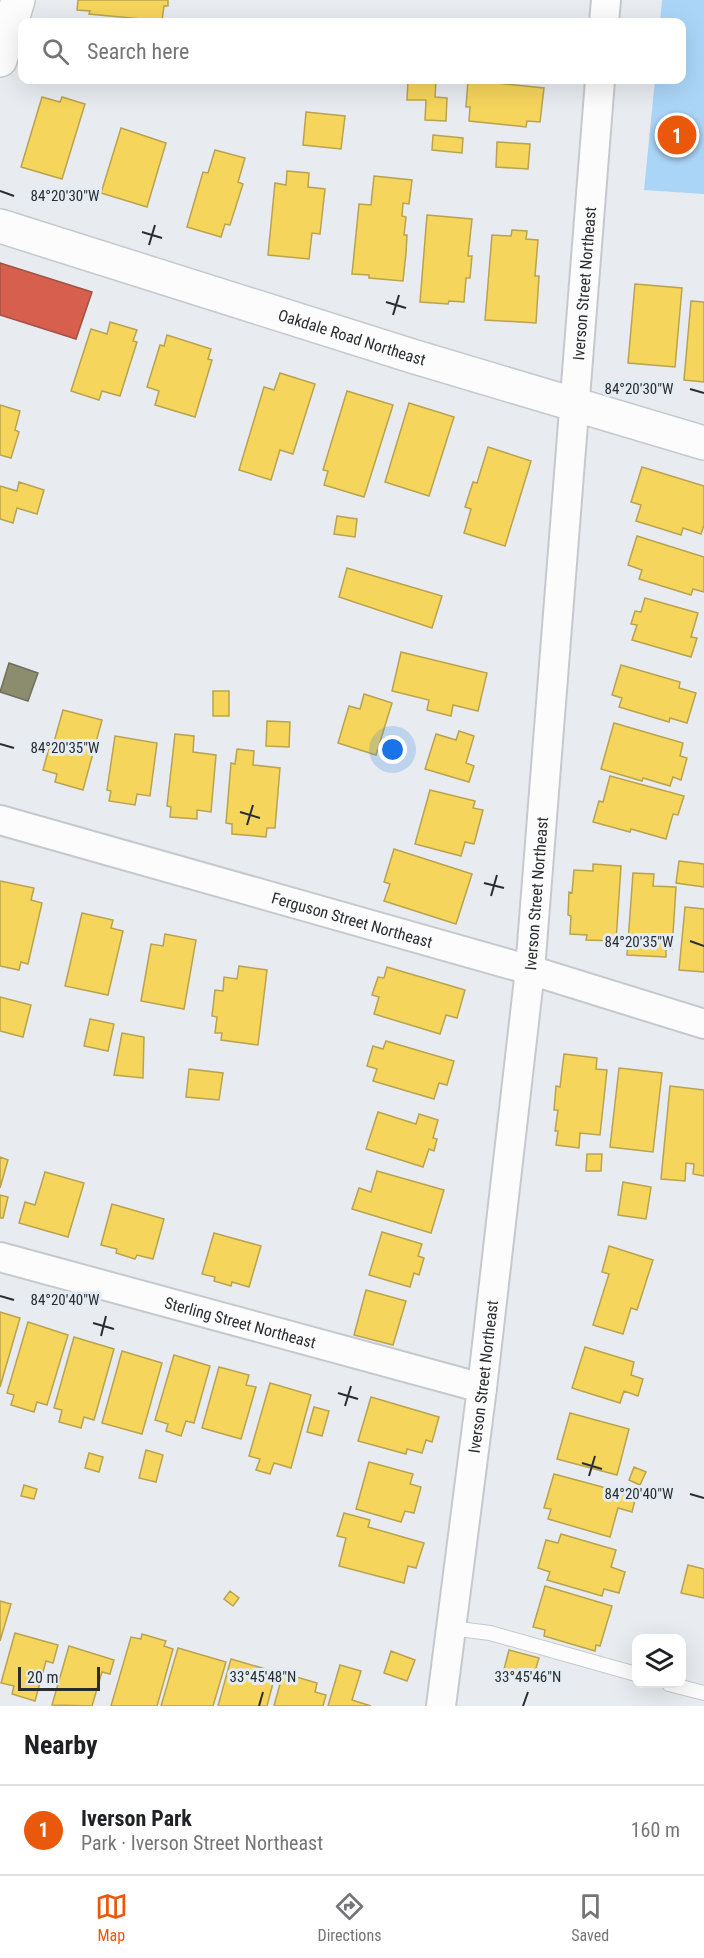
<!DOCTYPE html>
<meta charset="utf-8">
<style>
:root{--surface:#fff;--page:#f6f6f6;--text:#202124;--muted:#757577;--line:#e0e0e0;--accent:#ea580c}
body{margin:0;font-family:"Roboto Condensed",sans-serif;background:var(--page);color:var(--text)}
.controls{position:absolute;right:18px;bottom:18px;display:grid;overflow:hidden;border-radius:12px;box-shadow:0 6px 24px #0002}
.controls button{width:54px;height:54px;display:grid;place-items:center;padding:0;border:0;border-bottom:2px solid var(--line);background:var(--surface);color:var(--text);font:30px sans-serif}
.scale{position:absolute;left:18px;bottom:15px;width:82px;box-sizing:border-box;padding-left:6px;border:3px solid #2a2d30;border-top:0;font-size:16px;line-height:21px;white-space:nowrap;color:#2a2d30;-webkit-text-stroke:4px #e4ecf3;paint-order:stroke}
.you{position:absolute;left:393px;top:750px;width:21px;height:21px;margin:-15px;border:4px solid #fff;border-radius:50%;background:#1a73e8;box-shadow:0 0 0 9px #1a73e833}
.badge{display:grid;place-items:center;width:39px;height:39px;border-radius:50%;background:var(--accent);color:#fff;font-size:20px;font-weight:700}
.pin{position:absolute;translate:-50% -50%;border:3px solid #fff;box-shadow:0 2px 6px #0006}
.list{margin:0;padding:0;list-style:none}
h2{display:flex;justify-content:space-between;align-items:center;height:78px;margin:0;padding:0 24px;font-size:26px}
h2 small{font-size:20px;font-weight:400;color:var(--muted)}
.list li{display:grid;grid-template-columns:39px 1fr auto;gap:18px;align-items:center;box-sizing:border-box;height:90px;padding:0 24px;border-top:2px solid var(--line)}
.list b{display:block;font-size:22px;white-space:nowrap}
.list p{margin:0;font-size:20px;white-space:nowrap;color:var(--muted)}
.list em{font-size:20px;font-style:normal;color:var(--muted)}
.icon{flex:none;width:33px;height:33px;fill:none;stroke:currentColor;stroke-width:2;stroke-linecap:round;stroke-linejoin:round}
.map{position:relative;flex:none;width:704px;height:1706px;overflow:hidden}
.search{position:absolute;background:var(--surface);box-shadow:0 6px 24px #0002;left:18px;right:18px;top:18px;height:66px;display:flex;align-items:center;gap:15px;box-sizing:border-box;padding:0 21px;border-radius:12px;color:var(--muted);font-size:22px}
.sheet{height:168px;background:var(--surface)}
nav{display:flex;justify-content:space-around;align-items:center;box-sizing:border-box;height:84px;border-top:2px solid var(--line);background:var(--surface);font-size:16px;color:var(--muted)}
nav a{display:grid;justify-items:center;gap:3px}
nav .on{color:var(--accent)}
.map>svg:first-child{display:block}
.green{fill:#abd5f7}
.homes{fill:#f6d55c;stroke:#b9a34f;stroke-width:1.5}
.shops{fill:#d6604d;stroke:#a25144;stroke-width:1.5}
.industry{fill:#8c8c6e;stroke:#6f705b;stroke-width:1.5}
.lines{fill:none;stroke-linecap:round;stroke-linejoin:round}
.service-casing{stroke:#c6c9cc;stroke-width:16}
.minor-casing{stroke:#c6c9cc;stroke-width:32}
.tertiary-casing{stroke:#c6c9cc;stroke-width:36}
.service{stroke:#fcfcfd;stroke-width:14}
.minor{stroke:#fcfcfd;stroke-width:28}
.tertiary{stroke:#fcfcfd;stroke-width:33}
.ticks{fill:none;stroke:#2a2d30;stroke-width:2}
.labels{text-anchor:middle;dominant-baseline:central;stroke-width:6;stroke-linejoin:round;paint-order:stroke}
.street-label{font-size:16px;fill:#2a2d30;stroke:#e4ecf3}
.ticks-label{font-size:15px;text-anchor:middle;fill:#2a2d30;stroke:#e4ecf3;stroke-width:6;stroke-linejoin:round;paint-order:stroke}
</style>
<div class="map">
<svg width="704" height="1706" viewBox="0 0 704 1706">
<rect width="100%" height="100%" fill="#e8ecf0"/>
<path class="green" d="M 662,0 L 704,0 L 704,194 L 644,190 L 655,80 L 682,80 L 682,22 L 660,22 Z"/>
<path class="homes" d="M 78,0 L 168,0 L 168,6 L 164,6 L 162,21 L 89,14 L 90,11 L 77,10 Z
M 408,80 L 436,80 L 435,97 L 447,98 L 446,121 L 425,120 L 426,100 L 407,100 Z
M 468,80 L 544,88 L 540,122 L 527,121 L 526,127 L 469,121 L 470,107 L 466,107 Z
M 42,97 L 60,102 L 62,97 L 85,104 L 62,179 L 21,167 Z
M 306,112 L 345,116 L 341,149 L 303,145 Z
M 121,128 L 166,143 L 147,207 L 101,193 Z
M 433,135 L 463,138 L 462,153 L 432,150 Z
M 497,142 L 530,144 L 528,169 L 496,167 Z
M 215,150 L 245,158 L 238,182 L 243,184 L 230,225 L 225,224 L 221,237 L 187,227 L 203,172 L 208,173 Z
M 287,171 L 309,173 L 308,187 L 325,189 L 320,234 L 312,233 L 309,259 L 268,255 L 275,183 L 286,185 Z
M 374,176 L 412,180 L 409,204 L 403,203 L 402,216 L 406,217 L 404,235 L 407,235 L 406,253 L 403,281 L 369,278 L 369,275 L 352,274 L 359,204 L 371,205 Z
M 427,215 L 472,219 L 468,256 L 472,256 L 470,278 L 466,278 L 464,302 L 449,301 L 448,304 L 420,302 Z
M 512,230 L 527,231 L 526,239 L 538,240 L 535,276 L 539,276 L 536,323 L 485,320 L 492,235 L 511,236 Z
M 635,284 L 682,288 L 675,367 L 628,363 Z
M 691,301 L 704,302 L 704,382 L 684,380 Z
M 110,322 L 137,330 L 133,341 L 137,342 L 120,396 L 102,391 L 99,400 L 71,391 L 91,329 L 107,334 Z
M 167,335 L 211,349 L 208,359 L 212,360 L 195,417 L 155,405 L 159,391 L 147,387 L 160,345 L 164,346 Z
M 280,373 L 315,384 L 293,454 L 280,450 L 271,480 L 239,470 L 264,387 L 274,390 Z
M 347,391 L 393,405 L 364,497 L 324,485 L 328,471 L 323,470 Z
M 409,403 L 454,417 L 429,496 L 385,482 Z
M 0,405 L 20,411 L 15,430 L 19,432 L 11,458 L 0,455 Z
M 488,447 L 531,461 L 505,546 L 464,533 L 471,509 L 465,507 L 473,482 L 477,483 Z
M 642,467 L 704,486 L 704,525 L 701,534 L 683,528 L 681,535 L 636,521 L 641,505 L 631,502 Z
M 19,482 L 44,490 L 37,514 L 17,508 L 13,523 L 0,519 L 0,486 L 17,491 Z
M 337,516 L 357,519 L 355,537 L 334,534 Z
M 637,536 L 704,557 L 704,592 L 693,589 L 691,595 L 639,579 L 642,570 L 628,565 Z
M 347,568 L 442,596 L 432,628 L 339,597 Z
M 645,598 L 698,613 L 691,637 L 697,638 L 691,657 L 632,640 L 637,625 L 631,624 L 635,611 L 641,612 Z
M 401,652 L 487,673 L 478,711 L 453,705 L 451,716 L 427,710 L 429,700 L 392,691 Z
M 621,665 L 680,682 L 679,688 L 696,693 L 687,723 L 670,718 L 669,722 L 619,707 L 622,698 L 612,695 Z
M 213,691 L 229,691 L 229,716 L 213,716 Z
M 364,694 L 392,703 L 376,755 L 338,743 L 349,706 L 360,709 Z
M 63,710 L 102,720 L 83,790 L 55,782 L 57,774 L 43,770 L 49,748 L 52,749 Z
M 267,721 L 290,722 L 289,747 L 266,746 Z
M 614,723 L 683,743 L 680,756 L 687,758 L 681,780 L 673,777 L 670,786 L 643,778 L 642,781 L 601,769 Z
M 459,731 L 474,736 L 466,763 L 474,766 L 469,782 L 425,769 L 436,734 L 456,740 Z
M 175,734 L 194,736 L 193,752 L 216,755 L 211,812 L 197,810 L 197,819 L 170,817 L 171,807 L 167,806 Z
M 115,736 L 157,743 L 150,796 L 137,794 L 135,805 L 109,801 L 111,791 L 107,790 Z
M 237,749 L 254,751 L 253,765 L 280,768 L 275,828 L 267,828 L 266,837 L 232,834 L 232,824 L 226,823 L 231,763 L 235,764 Z
M 610,776 L 684,796 L 678,815 L 673,814 L 666,839 L 631,829 L 630,832 L 593,822 L 599,801 L 603,802 Z
M 430,790 L 475,801 L 473,808 L 483,810 L 474,844 L 465,842 L 461,856 L 415,844 Z
M 394,849 L 472,874 L 456,924 L 384,901 L 390,884 L 384,882 Z
M 679,861 L 704,864 L 704,887 L 676,883 Z
M 593,864 L 621,866 L 616,941 L 586,940 L 587,935 L 570,934 L 571,916 L 568,915 L 569,892 L 572,893 L 574,870 L 593,871 Z
M 633,873 L 654,874 L 653,886 L 676,887 L 672,949 L 666,948 L 666,957 L 627,955 Z
M 0,881 L 34,888 L 31,900 L 42,903 L 28,964 L 21,962 L 19,970 L 0,966 Z
M 685,907 L 704,909 L 704,972 L 679,970 Z
M 82,913 L 113,920 L 111,928 L 123,931 L 108,995 L 65,986 Z
M 165,934 L 196,940 L 184,1009 L 141,1001 L 151,944 L 163,946 Z
M 239,966 L 267,970 L 258,1045 L 221,1040 L 222,1033 L 215,1033 L 217,1017 L 212,1016 L 215,990 L 223,991 L 224,977 L 237,979 Z
M 387,967 L 465,990 L 457,1018 L 446,1015 L 440,1034 L 374,1014 L 379,997 L 372,995 L 378,977 L 384,978 Z
M 0,997 L 31,1005 L 23,1037 L 0,1031 Z
M 90,1019 L 114,1024 L 108,1051 L 84,1046 Z
M 122,1033 L 144,1037 L 143,1078 L 114,1075 Z
M 386,1041 L 454,1061 L 447,1085 L 439,1083 L 434,1099 L 373,1081 L 377,1069 L 367,1066 L 373,1046 L 383,1049 Z
M 564,1054 L 597,1058 L 596,1069 L 607,1070 L 600,1135 L 580,1133 L 579,1148 L 556,1145 L 558,1131 L 555,1131 L 558,1110 L 554,1110 L 556,1086 L 560,1087 Z
M 619,1068 L 662,1073 L 653,1152 L 610,1147 Z
M 189,1069 L 223,1073 L 219,1100 L 186,1097 Z
M 670,1086 L 704,1090 L 704,1176 L 693,1174 L 694,1164 L 686,1163 L 685,1181 L 661,1179 Z
M 378,1112 L 416,1124 L 419,1114 L 438,1120 L 433,1138 L 437,1139 L 434,1151 L 429,1149 L 423,1167 L 366,1149 Z
M 587,1154 L 602,1154 L 601,1171 L 586,1171 Z
M 0,1157 L 8,1160 L 0,1188 Z
M 377,1171 L 444,1190 L 431,1233 L 352,1209 L 359,1188 L 371,1192 Z
M 45,1172 L 84,1183 L 68,1237 L 19,1223 L 25,1202 L 35,1205 Z
M 623,1182 L 651,1187 L 646,1219 L 618,1215 Z
M 0,1195 L 8,1197 L 3,1218 L 0,1218 Z
M 112,1204 L 164,1219 L 153,1259 L 137,1255 L 135,1259 L 116,1253 L 117,1249 L 101,1245 Z
M 382,1232 L 422,1244 L 418,1256 L 424,1258 L 419,1275 L 414,1273 L 410,1287 L 369,1275 Z
M 214,1233 L 261,1246 L 249,1287 L 232,1282 L 231,1286 L 214,1281 L 215,1277 L 202,1274 Z
M 609,1246 L 653,1260 L 637,1310 L 631,1308 L 623,1334 L 593,1325 L 609,1274 L 602,1272 Z
M 366,1290 L 406,1301 L 393,1345 L 354,1335 Z
M 0,1312 L 20,1318 L 0,1387 Z
M 28,1322 L 68,1335 L 47,1405 L 37,1402 L 34,1412 L 11,1405 L 14,1395 L 7,1393 Z
M 74,1337 L 114,1349 L 94,1420 L 84,1417 L 81,1428 L 59,1422 L 62,1410 L 54,1408 Z
M 585,1347 L 634,1362 L 631,1375 L 643,1379 L 638,1396 L 624,1391 L 620,1403 L 572,1388 Z
M 122,1351 L 162,1363 L 142,1434 L 102,1423 Z
M 174,1355 L 210,1366 L 194,1423 L 186,1421 L 181,1436 L 166,1431 L 168,1424 L 155,1420 Z
M 219,1367 L 249,1375 L 246,1385 L 256,1387 L 241,1439 L 202,1428 Z
M 270,1383 L 311,1395 L 291,1468 L 274,1463 L 270,1474 L 256,1470 L 260,1459 L 249,1456 Z
M 371,1397 L 439,1417 L 432,1442 L 426,1440 L 422,1453 L 407,1449 L 406,1454 L 358,1441 Z
M 314,1407 L 329,1411 L 322,1436 L 307,1432 Z
M 570,1413 L 629,1429 L 617,1475 L 557,1459 Z
M 146,1450 L 163,1455 L 156,1482 L 139,1478 Z
M 89,1453 L 103,1457 L 99,1472 L 85,1468 Z
M 369,1462 L 413,1474 L 410,1484 L 421,1487 L 414,1513 L 405,1511 L 401,1522 L 356,1509 Z
M 634,1467 L 646,1472 L 640,1485 L 629,1480 Z
M 554,1474 L 636,1496 L 632,1512 L 618,1508 L 610,1537 L 548,1519 L 551,1509 L 544,1508 Z
M 24,1485 L 37,1489 L 34,1499 L 21,1496 Z
M 344,1513 L 370,1520 L 368,1527 L 424,1543 L 416,1568 L 408,1566 L 404,1583 L 339,1566 L 346,1538 L 337,1536 Z
M 561,1534 L 616,1550 L 611,1567 L 625,1572 L 619,1593 L 604,1589 L 602,1596 L 547,1580 L 550,1572 L 538,1568 L 546,1540 L 558,1543 Z
M 688,1565 L 704,1569 L 704,1598 L 681,1593 Z
M 545,1586 L 612,1606 L 600,1646 L 596,1645 L 595,1651 L 544,1636 L 545,1630 L 533,1627 Z
M 230,1591 L 239,1598 L 233,1606 L 224,1599 Z
M 0,1601 L 11,1604 L 0,1641 Z
M 15,1633 L 58,1645 L 53,1663 L 46,1661 L 35,1701 L 12,1694 L 14,1686 L 1,1683 Z
M 142,1634 L 166,1641 L 164,1646 L 173,1649 L 157,1706 L 111,1706 L 131,1637 L 141,1639 Z
M 69,1646 L 114,1660 L 110,1674 L 102,1672 L 92,1706 L 52,1705 Z
M 178,1648 L 226,1662 L 213,1706 L 161,1706 Z
M 509,1650 L 539,1658 L 532,1681 L 503,1673 Z
M 391,1651 L 415,1660 L 407,1681 L 384,1673 Z
M 231,1659 L 276,1672 L 267,1706 L 218,1706 Z
M 340,1665 L 361,1671 L 352,1700 L 371,1706 L 328,1706 Z
M 283,1673 L 317,1683 L 315,1692 L 326,1695 L 323,1706 L 274,1706 Z"/>
<path class="shops" d="M 0,263 L 92,292 L 76,339 L 0,315 Z"/>
<path class="industry" d="M 9,663 L 38,673 L 28,701 L 0,692 Z"/>
<g class="lines">
<g class="service-casing">
<path id="service" d="M 451,1628 L 490,1633 L 636,1674
M 669,1684 L 704,1693"/>
</g>
<g class="minor-casing">
<g id="minor">
<path d="M 604,22 L 606,0"/>
<path id="s1" d="M 0,820 L 530,970 L 704,1024"/>
<path id="s2" d="M 0,1257 L 482,1388"/>
<path id="s3" d="M 441,1706 L 482,1388 L 530,970 L 600,80"/>
</g>
</g>
<g class="tertiary-casing">
<g id="tertiary">
<path d="M 0,60 L 18,0"/>
<path id="s4" d="M 0,226 L 412,356 L 704,443"/>
</g>
</g>
<use href="#service" class="service"/>
<use href="#minor" class="minor"/>
<use href="#tertiary" class="tertiary"/>
</g>
<path class="ticks" d="M 0,191 L 14,196M 142,232 L 162,238M 149,245 L 155,225M 386,302 L 406,308M 393,315 L 399,295M 690,389 L 704,393M 0,744 L 14,748M 240,812 L 260,818M 247,825 L 253,805M 484,883 L 504,888M 491,896 L 497,875M 690,941 L 704,946M 0,1296 L 14,1300M 93,1323 L 114,1329M 101,1336 L 106,1316M 338,1393 L 358,1399M 345,1406 L 351,1386M 582,1463 L 602,1469M 589,1476 L 595,1456M 690,1494 L 704,1498M 259,1706 L 263,1692M 523,1706 L 528,1692"/>
<g class="labels">
<g class="street-label">
<text stroke="none"><textPath href="#s3" startOffset="1430">Iverson Street Northeast</textPath></text>
<text stroke="none"><textPath href="#s4" startOffset="369">Oakdale Road Northeast</textPath></text>
<text stroke="none"><textPath href="#s3" startOffset="818">Iverson Street Northeast</textPath></text>
<text stroke="none"><textPath href="#s1" startOffset="366">Ferguson Street Northeast</textPath></text>
<text stroke="none"><textPath href="#s2" startOffset="249">Sterling Street Northeast</textPath></text>
<text stroke="none"><textPath href="#s3" startOffset="332">Iverson Street Northeast</textPath></text>
</g>
</g>
<g class="ticks-label">
<text x="65" y="201">84°20'30"W</text>
<text x="639" y="394">84°20'30"W</text>
<text x="65" y="753">84°20'35"W</text>
<text x="639" y="947">84°20'35"W</text>
<text x="65" y="1305">84°20'40"W</text>
<text x="639" y="1499">84°20'40"W</text>
<text x="263" y="1682">33°45'48"N</text>
<text x="528" y="1682">33°45'46"N</text>
</g>
</svg>
<div class="controls">
<button><svg class="icon" aria-label="layers" viewBox="0 0 24 24"><path d="M12 4l9 5-9 5-9-5zM3 14l9 5 9-5"/></svg></button>
</div>
<div class="scale">20 m</div>
<div class="you"></div>
<div class="pin badge" style="left:677px;top:135px">1</div>
<div class="search"><svg class="icon" aria-label="search" viewBox="0 0 24 24"><circle cx="10" cy="10" r="6"/><path d="M15 15l6 6"/></svg>Search here</div>
</div>
<section class="sheet">
<h2>Nearby<small></small></h2>
<ul class="list">
<li><span class="badge">1</span><div><b>Iverson Park</b><p>Park · Iverson Street Northeast</p></div><em>160 m</em></li>
</ul>
</section>
<nav>
<a class="on"><svg class="icon" aria-label="map" viewBox="0 0 24 24"><path d="M3 6l6-2 6 2 6-2v14l-6 2-6-2-6 2zM9 4v14M15 6v14"/></svg>Map</a>
<a><svg class="icon" aria-label="directions" viewBox="0 0 24 24"><path d="M12 3l9 9-9 9-9-9zM9 14v-3h6M13 9l2 2-2 2"/></svg>Directions</a>
<a><svg class="icon" aria-label="saved" viewBox="0 0 24 24"><path d="M7 4h10v16l-5-4-5 4z"/></svg>Saved</a>
</nav>
